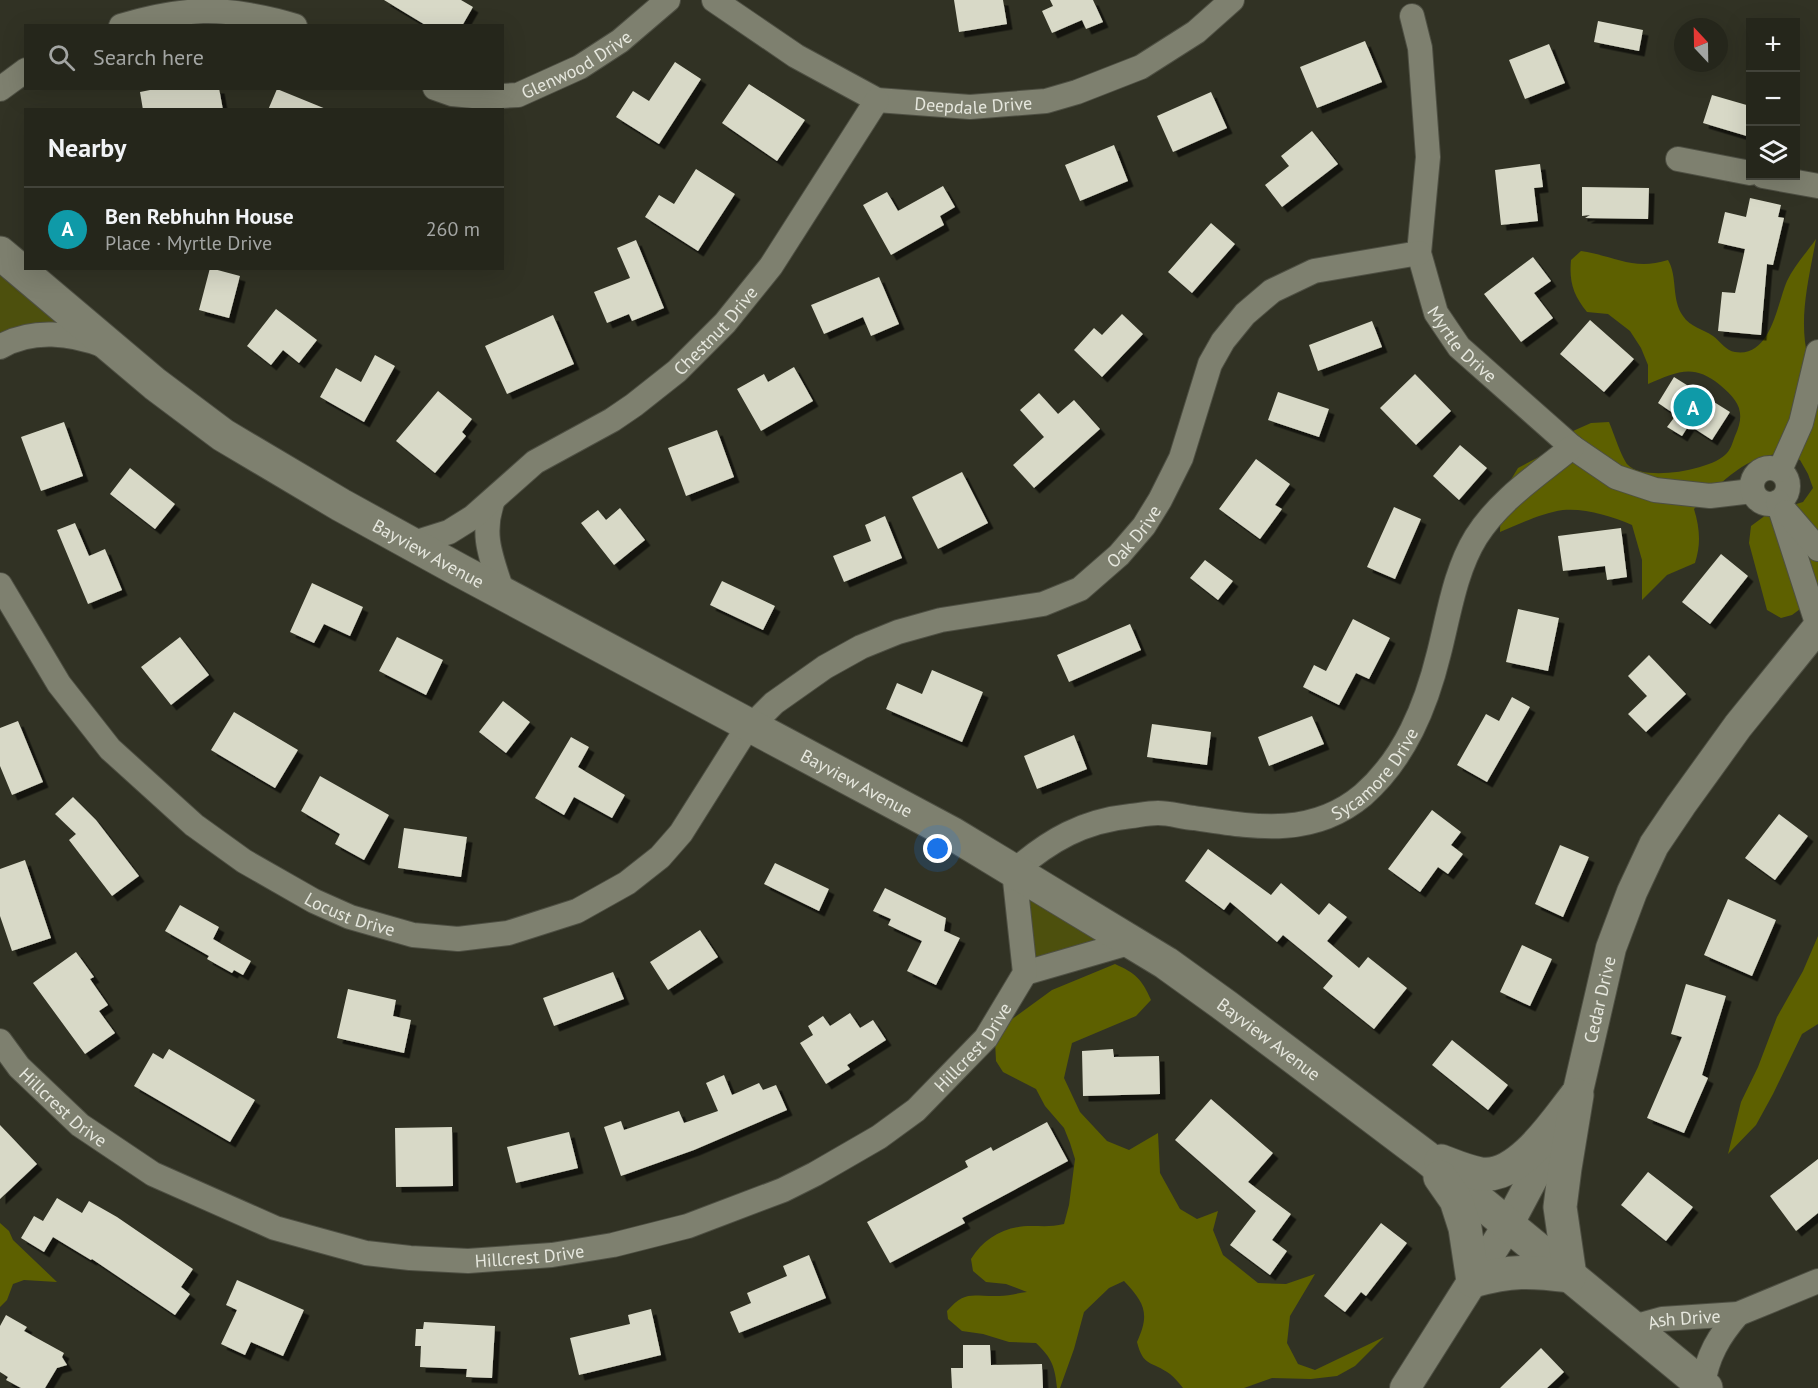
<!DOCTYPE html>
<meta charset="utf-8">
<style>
:root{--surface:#25261b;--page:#2d2e24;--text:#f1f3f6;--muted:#a3a5a3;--line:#42433a;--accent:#bca0f2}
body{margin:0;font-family:"PT Sans",sans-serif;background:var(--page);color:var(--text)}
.controls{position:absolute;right:18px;top:18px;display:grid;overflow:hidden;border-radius:0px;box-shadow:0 6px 24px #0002}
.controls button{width:54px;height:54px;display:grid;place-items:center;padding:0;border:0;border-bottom:2px solid var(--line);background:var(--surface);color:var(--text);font:30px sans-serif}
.compass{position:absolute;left:1674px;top:18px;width:54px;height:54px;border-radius:50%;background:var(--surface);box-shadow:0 6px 24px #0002;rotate:338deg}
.you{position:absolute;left:938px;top:849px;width:21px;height:21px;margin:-15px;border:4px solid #fff;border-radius:50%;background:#1a73e8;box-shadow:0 0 0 9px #1a73e833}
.badge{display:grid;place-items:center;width:39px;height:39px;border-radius:50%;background:var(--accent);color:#fff;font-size:20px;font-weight:700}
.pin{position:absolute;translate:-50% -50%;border:3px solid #fff;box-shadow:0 2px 6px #0006}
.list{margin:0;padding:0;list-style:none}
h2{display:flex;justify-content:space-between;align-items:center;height:78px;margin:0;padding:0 24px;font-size:26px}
h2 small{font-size:20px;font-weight:400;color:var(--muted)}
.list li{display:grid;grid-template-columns:39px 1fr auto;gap:18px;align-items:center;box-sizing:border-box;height:84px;padding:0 24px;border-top:2px solid var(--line)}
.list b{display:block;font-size:22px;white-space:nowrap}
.list p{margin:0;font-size:20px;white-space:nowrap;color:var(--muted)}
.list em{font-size:20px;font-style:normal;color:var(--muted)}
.icon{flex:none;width:33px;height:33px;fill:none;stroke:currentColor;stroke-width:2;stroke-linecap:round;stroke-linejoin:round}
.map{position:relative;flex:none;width:1818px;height:1388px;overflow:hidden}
.search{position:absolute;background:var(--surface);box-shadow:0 6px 24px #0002;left:24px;top:24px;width:480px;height:66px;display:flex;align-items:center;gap:15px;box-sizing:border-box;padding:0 21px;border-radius:0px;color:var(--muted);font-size:22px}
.panel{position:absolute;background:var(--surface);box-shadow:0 6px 24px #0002;left:24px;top:108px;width:480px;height:162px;border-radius:0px}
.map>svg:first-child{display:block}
.green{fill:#4d500d}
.forest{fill:#5d6000}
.building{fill:#d8d9c7;filter:url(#shadow)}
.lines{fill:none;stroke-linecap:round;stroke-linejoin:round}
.minor-casing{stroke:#4e4f43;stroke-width:26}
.tertiary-casing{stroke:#4e4f43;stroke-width:32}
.secondary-casing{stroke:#4e4f43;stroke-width:35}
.minor{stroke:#7e806f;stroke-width:24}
.tertiary{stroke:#7e806f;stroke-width:30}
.secondary{stroke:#7e806f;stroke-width:33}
.labels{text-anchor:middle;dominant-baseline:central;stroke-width:6;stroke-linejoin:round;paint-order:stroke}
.street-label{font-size:18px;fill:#e6e7de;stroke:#27281a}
</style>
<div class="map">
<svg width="1818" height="1388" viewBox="0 0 1818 1388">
<defs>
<filter id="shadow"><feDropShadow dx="5.5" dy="5.5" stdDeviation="0" flood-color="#0009"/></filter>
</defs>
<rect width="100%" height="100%" fill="#313224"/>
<path class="green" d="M 0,257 L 98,339 L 0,343 Z
M 1019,880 L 1122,942 L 1028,969 Z"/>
<path class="forest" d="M 1816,239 C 1809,278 1798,319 1808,358 L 1818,352 L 1818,596 L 1792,615 L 1781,618 L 1767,610 L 1749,543 L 1751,526 L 1770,512 L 1803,502 L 1813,488 L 1808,474 L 1800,460 C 1793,458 1784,454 1777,454 C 1742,458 1717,487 1694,509 C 1700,529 1701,544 1695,563 L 1667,575 L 1642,600 L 1642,560 L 1632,525 C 1612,516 1585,508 1563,510 C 1541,513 1520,524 1500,532 L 1501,496 L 1518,468 L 1552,450 L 1573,431 L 1591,423 L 1609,422 C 1613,431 1622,459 1628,465 C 1644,482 1713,470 1727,453 C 1731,449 1733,441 1735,436 C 1746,412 1739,401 1720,385 C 1693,363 1677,372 1648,384 L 1648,365 L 1641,348 L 1630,331 L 1608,314 L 1587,312 C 1573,295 1569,281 1571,260 L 1581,251 C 1615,256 1633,271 1668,260 C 1678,277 1671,299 1683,316 C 1690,327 1703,329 1713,336 C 1720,341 1726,351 1735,352 C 1771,358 1777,304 1787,281 C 1794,266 1807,252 1816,239 Z
M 1818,936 L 1818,1024 L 1802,1034 L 1773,1094 L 1756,1125 L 1728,1154 L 1741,1102 L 1758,1067 L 1777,1017 L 1803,971 Z
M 1115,964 C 1135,973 1142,979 1151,1000 L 1136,1016 L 1072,1043 L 1064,1078 L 1080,1112 L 1107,1141 L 1129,1150 L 1158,1133 L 1160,1173 L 1180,1209 L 1197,1219 L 1218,1211 L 1213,1230 L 1223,1255 L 1258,1283 L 1286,1284 L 1315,1274 L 1290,1316 L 1287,1343 L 1298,1364 L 1315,1370 L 1384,1337 L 1355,1366 L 1337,1376 L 1311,1379 L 1272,1378 L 1244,1388 L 1183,1388 C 1179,1383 1175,1378 1170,1374 C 1152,1361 1143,1367 1137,1342 C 1150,1314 1145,1303 1124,1281 L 1109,1288 L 1084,1312 L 1074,1349 L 1060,1388 L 1057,1388 C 1055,1367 1052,1358 1036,1343 L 1009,1342 L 983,1334 L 962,1331 L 948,1319 L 947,1311 C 966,1289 973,1297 999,1296 C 1008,1296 1018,1293 1027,1292 L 1006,1284 L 986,1282 L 973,1271 L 971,1259 C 984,1238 1005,1226 1031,1226 C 1043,1226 1052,1227 1064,1224 L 1069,1205 L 1075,1159 L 1070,1143 L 1064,1128 L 1045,1106 L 1036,1089 L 1003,1072 L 996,1061 L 995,1041 L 1004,1025 L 1052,990 Z
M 0,1223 L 9,1231 L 13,1240 L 57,1282 L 24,1280 L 13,1284 L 7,1300 L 0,1307 Z"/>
<path class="building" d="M 384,0 L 461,0 L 473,7 L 462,26 L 427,26 Z
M 954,0 L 1003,0 L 1007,24 L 959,32 Z
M 1050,0 L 1093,0 L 1103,22 L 1086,29 L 1082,20 L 1052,33 L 1042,11 L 1053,6 Z
M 1598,21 L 1643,30 L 1639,51 L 1594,42 Z
M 1365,41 L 1382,82 L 1317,108 L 1300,67 Z
M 1549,44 L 1565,83 L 1525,99 L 1509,60 Z
M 675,62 L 701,79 L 659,144 L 616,117 L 633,91 L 649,101 Z
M 749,84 L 805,120 L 777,161 L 722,123 Z
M 160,88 L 219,88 L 223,110 L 143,110 L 140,92 Z
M 277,89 L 326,109 L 326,110 L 268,110 Z
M 1211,92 L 1227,128 L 1173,152 L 1157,116 Z
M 1712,95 L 1750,106 L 1750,137 L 1703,123 Z
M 1312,131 L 1338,164 L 1282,207 L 1265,185 L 1289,166 L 1281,156 Z
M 1114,145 L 1128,181 L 1080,201 L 1065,165 Z
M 1540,164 L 1543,187 L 1534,188 L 1538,221 L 1501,225 L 1495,170 Z
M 696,169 L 735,194 L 698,251 L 645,217 L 659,195 L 674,204 Z
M 943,186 L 955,207 L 940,216 L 944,225 L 891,255 L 863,205 L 887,192 L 898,211 Z
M 1582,187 L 1649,188 L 1648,219 L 1585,218 L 1590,215 L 1582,216 Z
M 1750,198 L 1781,205 L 1778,217 L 1784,218 L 1773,265 L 1767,264 L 1761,335 L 1718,331 L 1722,292 L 1735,293 L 1745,249 L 1718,243 L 1725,212 L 1746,217 Z
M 1211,223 L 1235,244 L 1192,293 L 1168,272 Z
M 636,240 L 664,308 L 632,321 L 629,314 L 607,323 L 594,292 L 630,278 L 617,248 Z
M 1533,257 L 1551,281 L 1534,293 L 1553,318 L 1521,342 L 1484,294 Z
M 210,268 L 240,276 L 229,318 L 199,310 Z
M 879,277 L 899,324 L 871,336 L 863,317 L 824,334 L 811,305 Z
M 276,309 L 317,340 L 299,363 L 283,350 L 271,365 L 247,346 Z
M 1122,314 L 1143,334 L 1102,377 L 1074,350 L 1094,328 L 1102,335 Z
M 553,315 L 574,364 L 507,394 L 485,346 Z
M 1590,320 L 1634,359 L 1604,392 L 1560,354 Z
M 1372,321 L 1382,347 L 1318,371 L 1309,345 Z
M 375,355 L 395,366 L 364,422 L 320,397 L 336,368 L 361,382 Z
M 794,367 L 813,401 L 761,431 L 737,389 L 764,374 L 768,382 Z
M 1415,374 L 1451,411 L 1416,445 L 1380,408 Z
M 1674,377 L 1730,412 L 1712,440 L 1689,425 L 1682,436 L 1667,427 L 1676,415 L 1658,403 Z
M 438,391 L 472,419 L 462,432 L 466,436 L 435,473 L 396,441 Z
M 1278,392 L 1329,409 L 1319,437 L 1268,420 Z
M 1039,393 L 1058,414 L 1074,400 L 1100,429 L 1034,488 L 1013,465 L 1044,437 L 1020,410 Z
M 64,422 L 83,476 L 41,491 L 21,437 Z
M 717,430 L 734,477 L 686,496 L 668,448 Z
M 1460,445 L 1487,468 L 1459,500 L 1433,476 Z
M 1256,459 L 1290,484 L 1275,505 L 1282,509 L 1260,539 L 1219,509 Z
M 130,468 L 175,504 L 155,529 L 110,494 Z
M 962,472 L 988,523 L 938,549 L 912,497 Z
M 1394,507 L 1421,519 L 1395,579 L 1367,567 Z
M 620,508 L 645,540 L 614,565 L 581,523 L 598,510 L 606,520 Z
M 885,516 L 902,558 L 844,582 L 833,556 L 871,541 L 865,525 Z
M 75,523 L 89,556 L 105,549 L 122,590 L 88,604 L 57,530 Z
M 1621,528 L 1627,577 L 1607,580 L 1605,566 L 1563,571 L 1558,536 Z
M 1721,554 L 1748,576 L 1710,624 L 1682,602 Z
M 1205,560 L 1233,581 L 1218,600 L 1190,578 Z
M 722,581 L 775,606 L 763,630 L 710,605 Z
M 312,583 L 363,607 L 350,636 L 324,624 L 314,643 L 290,632 Z
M 1518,609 L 1559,618 L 1548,671 L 1506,662 Z
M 1353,619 L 1390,638 L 1369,679 L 1356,673 L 1339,705 L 1303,687 L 1314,665 L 1326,671 Z
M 1130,624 L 1141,650 L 1069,682 L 1057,655 Z
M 180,637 L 209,675 L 171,705 L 141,667 Z
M 397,637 L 443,660 L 426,695 L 379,671 Z
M 1649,655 L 1686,694 L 1646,732 L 1628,714 L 1647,696 L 1628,676 Z
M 932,670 L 983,692 L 962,742 L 886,709 L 897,683 L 922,694 Z
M 1512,697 L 1530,707 L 1487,782 L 1457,765 L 1486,714 L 1499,721 Z
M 503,701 L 530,722 L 506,753 L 479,732 Z
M 234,712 L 298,750 L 275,788 L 211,750 Z
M 1312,716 L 1324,744 L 1269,766 L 1258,737 Z
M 18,721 L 43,782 L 12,795 L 0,766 L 0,728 Z
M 1152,724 L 1211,732 L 1207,765 L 1147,757 Z
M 1074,735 L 1087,769 L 1037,789 L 1024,756 Z
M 571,737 L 589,747 L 578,767 L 625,795 L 612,818 L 574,797 L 564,815 L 535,798 Z
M 320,776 L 389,815 L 364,860 L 335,844 L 340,834 L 301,811 Z
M 73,797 L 96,820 L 139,876 L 112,896 L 69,840 L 76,834 L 55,814 Z
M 1432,810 L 1461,832 L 1451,845 L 1463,854 L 1448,874 L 1438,867 L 1420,892 L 1388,869 Z
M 1779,814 L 1808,836 L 1775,880 L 1745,858 Z
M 404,828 L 467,837 L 461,877 L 398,868 Z
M 1560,845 L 1589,857 L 1563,917 L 1535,904 Z
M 1208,849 L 1271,895 L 1281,883 L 1319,915 L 1329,903 L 1347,917 L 1327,941 L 1359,968 L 1368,957 L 1407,988 L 1374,1029 L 1323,988 L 1333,976 L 1283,935 L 1277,942 L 1230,902 L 1224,910 L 1185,881 Z
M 25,860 L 51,938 L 12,951 L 0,916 L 0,869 Z
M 775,863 L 829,889 L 819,911 L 764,884 Z
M 885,888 L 946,918 L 944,931 L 960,938 L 936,985 L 907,971 L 922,941 L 888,925 L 891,919 L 873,911 Z
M 1728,899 L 1776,920 L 1752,976 L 1704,955 Z
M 180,905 L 219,927 L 213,939 L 251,961 L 243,975 L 234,970 L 232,973 L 207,959 L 209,956 L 165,931 Z
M 700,930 L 718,957 L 668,990 L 650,962 Z
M 1522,945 L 1552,959 L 1530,1006 L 1500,992 Z
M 76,952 L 94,977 L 90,979 L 108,1005 L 99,1011 L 115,1033 L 85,1054 L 33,983 Z
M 613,972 L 624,999 L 554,1026 L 543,998 Z
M 1686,984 L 1726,996 L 1702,1075 L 1708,1078 L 1684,1133 L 1647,1118 L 1682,1037 L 1671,1034 Z
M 348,989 L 396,1000 L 393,1016 L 411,1020 L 404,1053 L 337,1038 Z
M 850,1013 L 860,1028 L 873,1020 L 886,1040 L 847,1065 L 850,1069 L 826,1084 L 800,1043 L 813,1035 L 808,1026 L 823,1016 L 830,1026 Z
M 1452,1040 L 1508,1085 L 1488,1110 L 1432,1065 Z
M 169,1049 L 255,1100 L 230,1142 L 134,1086 L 153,1053 L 163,1059 Z
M 1113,1049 L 1114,1057 L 1159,1056 L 1160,1094 L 1083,1096 L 1082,1051 Z
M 724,1075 L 732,1095 L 759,1083 L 763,1090 L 776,1085 L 787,1110 L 694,1150 L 621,1176 L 604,1127 L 621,1121 L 624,1130 L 679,1111 L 684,1123 L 718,1111 L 706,1083 Z
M 1211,1099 L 1273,1153 L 1248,1182 L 1291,1214 L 1272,1240 L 1287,1251 L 1270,1275 L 1230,1245 L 1256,1211 L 1175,1140 Z
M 1047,1122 L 1068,1161 L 962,1218 L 965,1223 L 890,1263 L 867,1222 L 968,1167 L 965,1161 L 991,1147 L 993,1151 Z
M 0,1125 L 37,1164 L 0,1199 Z
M 452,1127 L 453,1186 L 396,1187 L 395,1128 Z
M 569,1132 L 578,1168 L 516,1183 L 507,1147 Z
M 1818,1159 L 1818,1213 L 1796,1231 L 1770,1196 Z
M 1648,1172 L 1693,1207 L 1666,1241 L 1621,1205 Z
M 57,1198 L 82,1213 L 89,1201 L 117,1217 L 193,1269 L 181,1287 L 190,1294 L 175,1315 L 92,1259 L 91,1260 L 53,1237 L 44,1252 L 21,1238 L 34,1216 L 43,1221 Z
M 1381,1223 L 1407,1243 L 1366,1296 L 1361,1292 L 1345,1312 L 1324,1296 Z
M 809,1255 L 826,1298 L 739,1333 L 730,1312 L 751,1303 L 747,1293 L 787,1276 L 783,1266 Z
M 237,1280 L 304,1310 L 283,1356 L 251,1342 L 245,1355 L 221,1344 L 237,1310 L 226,1305 Z
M 651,1309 L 661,1355 L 579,1375 L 570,1338 L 630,1324 L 628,1315 Z
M 6,1315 L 27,1327 L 24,1331 L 64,1353 L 62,1357 L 67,1365 L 57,1368 L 45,1388 L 21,1388 L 6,1380 L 8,1377 L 0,1372 L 0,1326 Z
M 424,1322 L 495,1326 L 492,1378 L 466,1377 L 467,1369 L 420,1367 L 421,1346 L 415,1346 L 416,1329 L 423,1329 Z
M 963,1345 L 990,1345 L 991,1365 L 1042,1364 L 1043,1388 L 952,1388 L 951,1368 L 963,1368 Z
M 1541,1348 L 1564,1372 L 1547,1388 L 1500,1388 Z"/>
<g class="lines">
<g class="minor-casing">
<g id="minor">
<path id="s1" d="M 714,0 L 796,56 L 877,100 L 970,107 L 1046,101 L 1077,92 L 1141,67 L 1196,32 L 1232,0"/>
<path id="s2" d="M 1412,16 L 1420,48 L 1428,157 L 1419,253 L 1436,313 L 1459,347 L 1572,447 L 1616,477 L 1655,490 L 1710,496 L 1752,491"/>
<path d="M 121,26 C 147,18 176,12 203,11 C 229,10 270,18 295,26"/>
<path id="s3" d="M 435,88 L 452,94 L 484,97 L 518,95 L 580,67 L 620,41 L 668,0"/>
<path d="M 0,89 L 26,70"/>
<path d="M 1678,159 L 1750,173"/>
<path d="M 1763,176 L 1818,186"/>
<path d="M 0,347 C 32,328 72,333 105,346"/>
<circle cx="1770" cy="486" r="18"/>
<path d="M 1780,470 L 1801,423 L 1818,352"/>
<path d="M 493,500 C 480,536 492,559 503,594"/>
<path d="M 1778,502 L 1818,626"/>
<path d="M 1786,512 L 1818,549"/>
<path id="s4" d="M 411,544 L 449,532 L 473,517 L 535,462 L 612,420 L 634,405 L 677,371 L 725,323 L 771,266 L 877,100"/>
<path id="s5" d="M 0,585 L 59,684 L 110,749 L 194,825 L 244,861 L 314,901 L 350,917 L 413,935 L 458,939 L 508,933 L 577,911 L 627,883 L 660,857 L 681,833 L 744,733 L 774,703 L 825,667 L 861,647 L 898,632 L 941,620 L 1043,604 L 1080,589 L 1119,555 L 1144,526 L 1160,500 L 1181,458 L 1210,364 L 1223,341 L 1245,314 L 1272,291 L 1314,271 L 1419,253"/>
<path d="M 1025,973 L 1132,942"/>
<path id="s6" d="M 0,1041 L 19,1067 L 80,1125 L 153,1174 L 275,1228 L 366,1253 L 410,1258 L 468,1261 L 552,1255 L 613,1245 L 688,1226 L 783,1190 L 815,1174 L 879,1137 L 916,1110 L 986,1038 L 1025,973 L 1014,871 C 1050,840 1083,821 1131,816 C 1139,815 1149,813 1158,813 C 1170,813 1182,817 1194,818 C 1254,827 1312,838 1363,795 C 1405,758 1426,706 1439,653 C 1449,614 1455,571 1476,537 C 1500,499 1538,475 1572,447"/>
<path id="s7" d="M 1633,1327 L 1662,1319 L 1738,1314 L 1818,1281"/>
<path d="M 1703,1385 C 1707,1356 1719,1336 1738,1314"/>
</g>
</g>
<g class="tertiary-casing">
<g id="tertiary">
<path id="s8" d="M 1405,1388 L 1508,1225 L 1577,1095 L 1611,948 L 1632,892 L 1654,845 L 1681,805 L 1738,726 L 1818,627"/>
</g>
</g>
<g class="secondary-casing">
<g id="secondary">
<path id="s9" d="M 0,253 L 155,384 L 223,435 L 341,505 L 459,570 L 953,834 L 1166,963 L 1227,1007 L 1426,1157 L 1706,1388"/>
<path d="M 1441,1161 C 1454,1166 1468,1172 1481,1174 C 1519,1179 1556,1121 1576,1096"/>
<path d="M 1440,1177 L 1456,1200 L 1465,1228 L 1473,1281 C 1511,1270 1531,1271 1570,1276 L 1560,1207 L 1565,1168 L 1577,1095"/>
</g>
</g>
<use href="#minor" class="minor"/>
<use href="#tertiary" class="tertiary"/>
<use href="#secondary" class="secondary"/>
</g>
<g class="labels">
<g class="street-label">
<text stroke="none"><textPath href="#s3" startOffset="150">Glenwood Drive</textPath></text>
<text stroke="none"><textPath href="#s1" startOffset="288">Deepdale Drive</textPath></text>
<text stroke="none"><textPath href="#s4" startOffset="376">Chestnut Drive</textPath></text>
<text stroke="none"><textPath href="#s2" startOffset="342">Myrtle Drive</textPath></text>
<text stroke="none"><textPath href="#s5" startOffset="1425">Oak Drive</textPath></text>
<text stroke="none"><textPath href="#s9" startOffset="525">Bayview Avenue</textPath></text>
<text stroke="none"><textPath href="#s6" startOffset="1689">Sycamore Drive</textPath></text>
<text stroke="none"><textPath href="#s9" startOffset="1011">Bayview Avenue</textPath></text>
<text stroke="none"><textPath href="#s5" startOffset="492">Locust Drive</textPath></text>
<text stroke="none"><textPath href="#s8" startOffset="438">Cedar Drive</textPath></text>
<text stroke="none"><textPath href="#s9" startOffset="1497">Bayview Avenue</textPath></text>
<text stroke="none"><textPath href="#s6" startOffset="1100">Hillcrest Drive</textPath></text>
<text stroke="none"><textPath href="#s6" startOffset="92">Hillcrest Drive</textPath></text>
<text stroke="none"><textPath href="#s6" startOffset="596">Hillcrest Drive</textPath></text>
<text stroke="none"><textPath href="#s7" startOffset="52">Ash Drive</textPath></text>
</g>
</g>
</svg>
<div class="controls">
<button>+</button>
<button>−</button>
<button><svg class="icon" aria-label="layers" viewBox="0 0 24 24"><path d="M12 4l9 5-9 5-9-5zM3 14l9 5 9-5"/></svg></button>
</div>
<svg class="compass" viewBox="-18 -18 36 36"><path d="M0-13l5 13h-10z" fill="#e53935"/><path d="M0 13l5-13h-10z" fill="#a3a5a3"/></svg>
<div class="you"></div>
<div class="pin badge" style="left:1693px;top:407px;background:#0f9aa8">A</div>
<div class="search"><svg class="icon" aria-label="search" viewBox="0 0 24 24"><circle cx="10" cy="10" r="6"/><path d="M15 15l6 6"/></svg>Search here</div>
<section class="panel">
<h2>Nearby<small></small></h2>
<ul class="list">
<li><span class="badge" style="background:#0f9aa8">A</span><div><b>Ben Rebhuhn House</b><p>Place · Myrtle Drive</p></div><em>260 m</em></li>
</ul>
</section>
</div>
